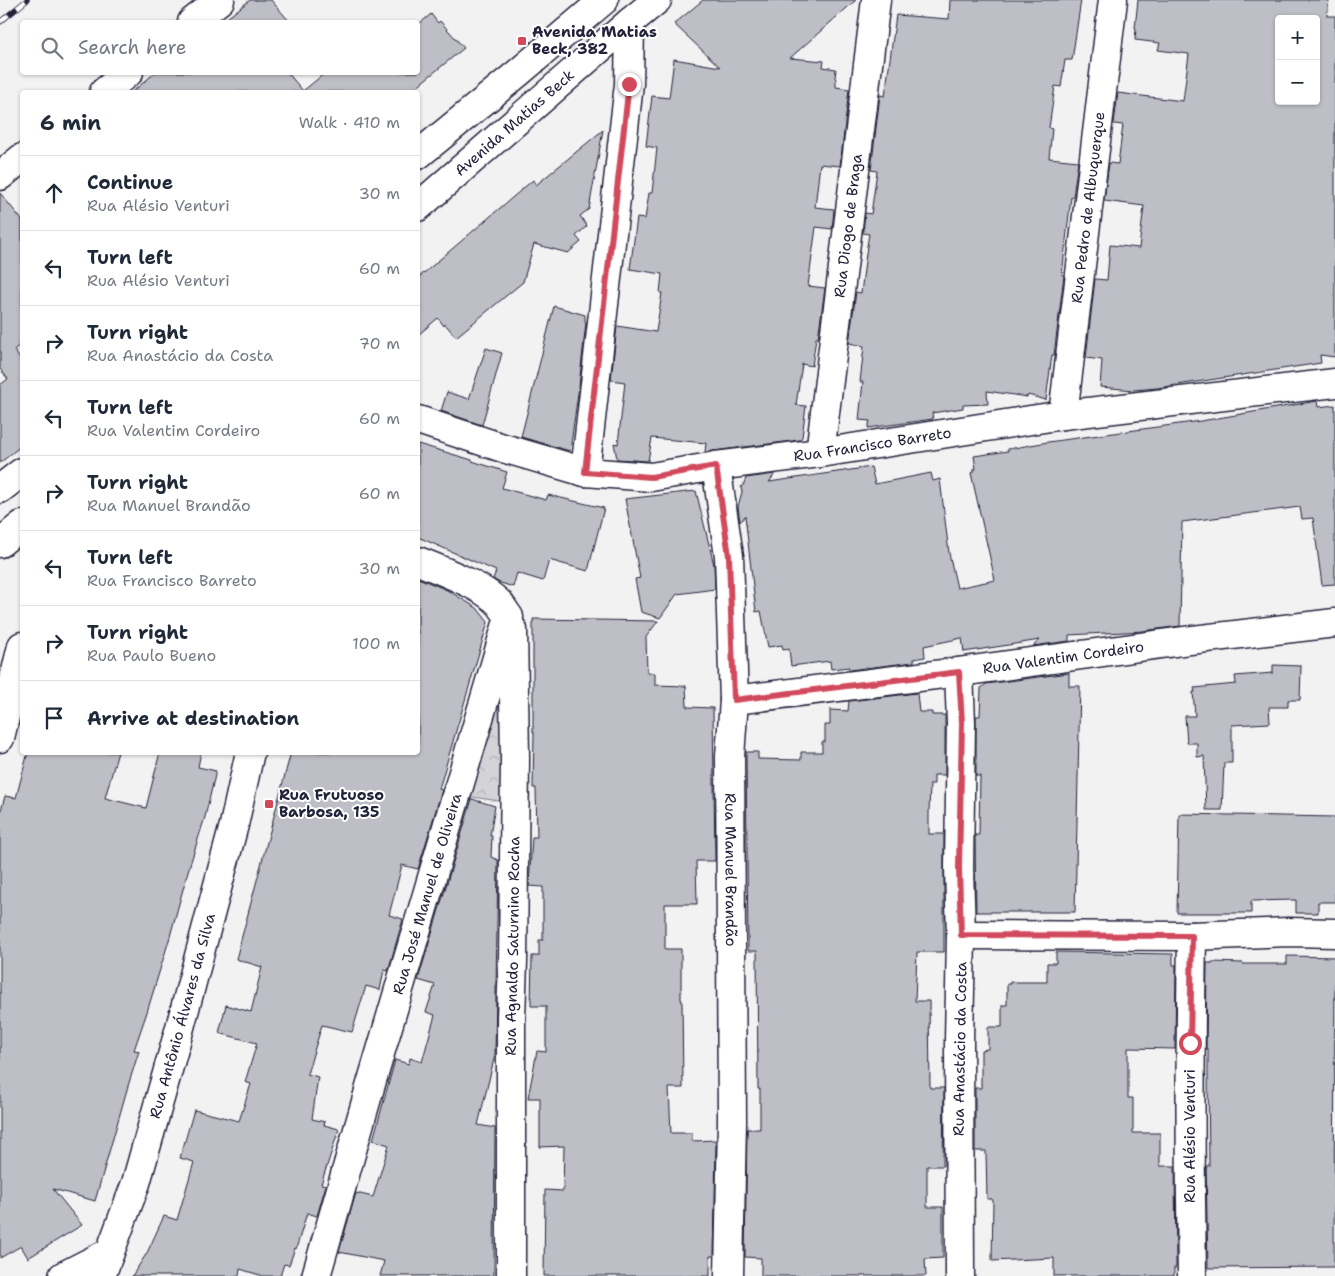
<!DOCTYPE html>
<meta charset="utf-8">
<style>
:root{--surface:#fff;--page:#f6f6f7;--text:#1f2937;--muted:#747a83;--line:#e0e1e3}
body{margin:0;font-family:"Shantell Sans",sans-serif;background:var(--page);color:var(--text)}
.controls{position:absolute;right:15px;top:15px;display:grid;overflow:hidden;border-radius:5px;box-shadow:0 1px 4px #0004}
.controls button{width:45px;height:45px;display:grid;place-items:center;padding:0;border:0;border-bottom:1px solid var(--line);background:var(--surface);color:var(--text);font:25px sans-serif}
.stop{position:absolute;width:15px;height:15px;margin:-11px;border:4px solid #d1495b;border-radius:50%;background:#fff}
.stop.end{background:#d1495b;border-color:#fff;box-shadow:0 1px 5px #0008}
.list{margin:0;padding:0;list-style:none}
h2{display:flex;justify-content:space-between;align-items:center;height:65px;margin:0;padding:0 20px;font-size:21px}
h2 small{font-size:16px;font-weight:400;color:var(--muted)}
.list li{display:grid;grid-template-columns:32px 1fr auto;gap:15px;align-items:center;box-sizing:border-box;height:75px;padding:0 20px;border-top:1px solid var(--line)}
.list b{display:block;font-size:19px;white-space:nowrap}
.list p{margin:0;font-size:16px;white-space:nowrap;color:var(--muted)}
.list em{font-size:16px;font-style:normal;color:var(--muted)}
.icon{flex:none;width:28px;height:28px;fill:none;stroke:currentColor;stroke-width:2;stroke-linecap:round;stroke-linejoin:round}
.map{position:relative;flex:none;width:1335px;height:1276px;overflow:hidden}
.search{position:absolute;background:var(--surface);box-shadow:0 1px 4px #0004;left:20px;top:20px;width:400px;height:55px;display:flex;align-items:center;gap:12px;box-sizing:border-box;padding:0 18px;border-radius:5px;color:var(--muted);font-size:19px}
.panel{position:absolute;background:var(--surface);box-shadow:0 1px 4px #0004;left:20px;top:90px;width:400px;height:665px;border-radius:5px}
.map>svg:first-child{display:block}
.park{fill:url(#park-crowns);stroke:#7a7a8a}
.building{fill:#bebec6;stroke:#22223b;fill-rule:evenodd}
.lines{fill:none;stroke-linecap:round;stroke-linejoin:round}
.street-casing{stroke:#22223b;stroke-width:31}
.secondary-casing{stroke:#22223b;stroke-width:31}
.primary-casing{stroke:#22223b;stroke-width:31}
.street{stroke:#fff;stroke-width:28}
.secondary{stroke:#fff;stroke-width:28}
.primary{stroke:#fff;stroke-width:28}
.rail-casing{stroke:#22223b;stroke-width:5.5}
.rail{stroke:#fff;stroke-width:4;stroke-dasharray:11;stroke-linecap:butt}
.route{stroke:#d1495b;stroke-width:6}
.poi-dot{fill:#d1495b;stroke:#fff;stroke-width:2}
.labels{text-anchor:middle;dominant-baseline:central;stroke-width:4;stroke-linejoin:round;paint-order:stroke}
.poi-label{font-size:15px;font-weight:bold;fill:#22223b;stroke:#fff;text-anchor:start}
.street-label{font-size:15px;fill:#22223b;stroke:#fff}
</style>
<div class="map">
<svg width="1335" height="1276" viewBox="0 0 1335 1276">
<defs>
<pattern id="park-crowns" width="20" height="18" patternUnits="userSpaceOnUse" patternTransform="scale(1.25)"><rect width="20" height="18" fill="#d3d3d8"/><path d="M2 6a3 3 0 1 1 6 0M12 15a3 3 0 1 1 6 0" fill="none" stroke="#b5b5ba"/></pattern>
</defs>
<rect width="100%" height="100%" fill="#f2f2f3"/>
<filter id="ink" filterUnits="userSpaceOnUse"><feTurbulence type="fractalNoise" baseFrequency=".02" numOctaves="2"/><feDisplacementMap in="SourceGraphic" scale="10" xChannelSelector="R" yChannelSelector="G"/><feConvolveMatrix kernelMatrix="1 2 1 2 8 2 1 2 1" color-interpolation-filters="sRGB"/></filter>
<g filter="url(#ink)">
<path class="park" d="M 505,665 L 506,802 L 466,796 Z"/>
<path class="building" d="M 250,0 L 271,0 L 290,22 L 222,22 Z
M 703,0 L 856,0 L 790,58 L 824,61 L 823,67 L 836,69 L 835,78 L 836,79 L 836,87 L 849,89 L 840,166 L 820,164 L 815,207 L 834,209 L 832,229 L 816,227 L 808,286 L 825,288 L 818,338 L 816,338 L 812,366 L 802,364 L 796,405 L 806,406 L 802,437 L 800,440 L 705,452 L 706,443 L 652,438 L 648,461 L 617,459 L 614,443 L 618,444 L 625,382 L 611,380 L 617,326 L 656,332 L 662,293 L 660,293 L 662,274 L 630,269 L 637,218 L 645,219 L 649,193 L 652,193 L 657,148 L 646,146 L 652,96 L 669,98 L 674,59 L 720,67 L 674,24 Z
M 950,0 L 1081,0 L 1072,60 L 1065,60 L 1061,87 L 1055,86 L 1049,128 L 1052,129 L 1049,158 L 1078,161 L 1073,197 L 1071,197 L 1062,275 L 1064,275 L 1054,355 L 1052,355 L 1046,400 L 1028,395 L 1027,397 L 987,391 L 988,404 L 963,405 L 963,408 L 932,413 L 933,419 L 868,428 L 870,421 L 859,420 L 863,382 L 860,382 L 864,346 L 849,343 L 856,292 L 861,293 L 867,246 L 869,234 L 863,233 L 865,213 L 871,214 L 877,171 L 871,170 L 880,95 L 885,96 L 896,15 L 949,19 Z
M 1138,0 L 1329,0 L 1327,16 L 1335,16 L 1335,357 L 1320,355 L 1321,363 L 1157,388 L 1134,390 L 1100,387 L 1102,360 L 1086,358 L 1095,279 L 1107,280 L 1110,245 L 1139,248 L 1144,206 L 1104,201 L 1109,163 L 1118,164 L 1123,125 L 1114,124 L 1118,93 L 1183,101 L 1189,54 L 1158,50 L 1160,43 L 1135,40 L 1136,28 L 1135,28 ZM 1279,19 L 1316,19 L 1316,101 L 1279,101 Z
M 431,14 L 438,23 L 440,21 L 464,48 L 410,92 L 132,92 L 156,72 L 287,72 L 303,91 L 326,72 L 418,72 L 418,25 Z
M 603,130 L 589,209 L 580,216 L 587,226 L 576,236 L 581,242 L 568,253 L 534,244 L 523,282 L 456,337 L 445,324 L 444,326 L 438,318 L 418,335 L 418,278 L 533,180 L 536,185 Z
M 0,193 L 22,220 L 22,343 L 14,350 L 22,362 L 22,445 L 0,463 L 0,385 L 8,379 L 0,369 Z
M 554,306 L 585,315 L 585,321 L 586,322 L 579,386 L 570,451 L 521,437 Z
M 486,348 L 502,353 L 482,425 L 441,411 L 447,392 L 469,399 Z
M 1317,401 L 1318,407 L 1335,405 L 1335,584 L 1322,585 L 1313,518 L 1302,519 L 1300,507 L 1182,522 L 1180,626 L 1143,631 L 1069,635 L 1069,641 L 1033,646 L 1040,640 L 964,652 L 962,638 L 924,646 L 925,657 L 914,659 L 914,662 L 849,670 L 849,667 L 831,669 L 830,661 L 791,666 L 789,649 L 783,650 L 782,645 L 768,647 L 761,611 L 756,612 L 745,516 L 740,522 L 738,506 L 742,492 L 741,487 L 743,486 L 746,478 L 775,474 L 769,482 L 871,467 L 875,484 L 931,473 L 933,481 L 940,479 L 949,553 L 957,588 L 995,580 L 971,473 L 974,472 L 974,469 L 976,469 L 974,456 L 1008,451 L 1008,449 L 1048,442 L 1201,421 Z
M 418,444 L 472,460 L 472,461 L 507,472 L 502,488 L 546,500 L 548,495 L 604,508 L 588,571 L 549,560 L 543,581 L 517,573 L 513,587 L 498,582 L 493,579 L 496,571 L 418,537 Z
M 696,491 L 714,565 L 715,589 L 677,594 L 660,618 L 641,612 L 635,579 L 640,578 L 625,499 Z
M 418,578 L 447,590 L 477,608 L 488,622 L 439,789 L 442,790 L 418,869 L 402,865 L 389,915 L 403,919 L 388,971 L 384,970 L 380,990 L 366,986 L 352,1032 L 322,1025 L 307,1074 L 318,1077 L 312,1119 L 325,1122 L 324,1125 L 339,1129 L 321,1184 L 326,1185 L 317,1216 L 307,1213 L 296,1249 L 295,1248 L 289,1265 L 284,1264 L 280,1276 L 263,1276 L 240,1269 L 239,1276 L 132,1276 L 147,1253 L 164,1216 L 177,1220 L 194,1162 L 180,1158 L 194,1110 L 239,1121 L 251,1084 L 245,1082 L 257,1043 L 219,1033 L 226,1005 L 251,1012 L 262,967 L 236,959 L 291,752 L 418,752 Z
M 533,619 L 658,621 L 646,637 L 647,673 L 655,673 L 655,685 L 686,686 L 687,707 L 713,708 L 715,861 L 696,861 L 697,904 L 665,904 L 665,949 L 681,949 L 681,1000 L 682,1000 L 683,1088 L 669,1088 L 671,1133 L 692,1133 L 692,1141 L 716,1140 L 714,1256 L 710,1256 L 710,1276 L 544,1276 L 545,1190 L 563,1191 L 564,1146 L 540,1147 L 540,1098 L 528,1098 L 537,1051 L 546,1052 L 546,1006 L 531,1006 L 532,956 L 539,956 L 539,940 L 543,940 L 543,887 L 529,886 L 532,837 L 537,837 L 536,788 L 533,788 L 534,732 L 533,732 Z
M 1273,665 L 1301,666 L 1300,700 L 1288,700 L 1288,707 L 1269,707 L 1270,723 L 1232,725 L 1232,763 L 1224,763 L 1222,810 L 1206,810 L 1204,756 L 1197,757 L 1197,743 L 1187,743 L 1185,716 L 1195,716 L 1193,692 L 1195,692 L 1194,688 L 1236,684 L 1235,676 L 1273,673 Z
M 1069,673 L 1069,686 L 1080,686 L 1075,912 L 976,912 L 975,835 L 979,835 L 980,776 L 976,776 L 976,716 L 980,716 L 981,688 L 986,684 Z
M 917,693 L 919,712 L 932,712 L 932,715 L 945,715 L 945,775 L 934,775 L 934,784 L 930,784 L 929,814 L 929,834 L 944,834 L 944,952 L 917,952 L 915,1001 L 929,1001 L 930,1088 L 944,1088 L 943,1166 L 927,1166 L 927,1207 L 943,1207 L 943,1258 L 925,1259 L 926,1276 L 761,1276 L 761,1258 L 745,1257 L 747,1129 L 760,1129 L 760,1089 L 758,1089 L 757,951 L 748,951 L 746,752 L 758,752 L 758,759 L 801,760 L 801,752 L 822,752 L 822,742 L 825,742 L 825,725 L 830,725 L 830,710 L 848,711 L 849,701 Z
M 28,752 L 118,752 L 105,798 L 146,808 L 160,752 L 201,752 L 198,767 L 216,771 L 205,817 L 188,871 L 169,940 L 147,1012 L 134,1050 L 139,1051 L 128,1086 L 95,1201 L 53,1189 L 82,1225 L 28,1258 L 21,1246 L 0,1258 L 0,814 L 5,796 L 16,798 Z
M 472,799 L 495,806 L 490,836 L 492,836 L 491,857 L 498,860 L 495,1055 L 478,1125 L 495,1128 L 494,1276 L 380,1276 L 384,1261 L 339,1252 L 356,1193 L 373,1197 L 389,1145 L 373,1140 L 395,1060 L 409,1064 L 410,1058 L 422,1062 L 435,1015 L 426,1012 L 435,985 L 418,980 Z
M 1179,814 L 1335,817 L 1335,902 L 1318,902 L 1318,913 L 1296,913 L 1296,900 L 1251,901 L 1251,913 L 1177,913 Z
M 1056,952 L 1173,954 L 1173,965 L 1176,965 L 1175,1049 L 1128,1048 L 1128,1098 L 1133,1098 L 1133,1133 L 1160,1133 L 1160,1166 L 1175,1166 L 1176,1268 L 1174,1268 L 1174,1276 L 1054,1276 L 1054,1258 L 992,1261 L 993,1201 L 992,1199 L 987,1199 L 986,1151 L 975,1151 L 975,1088 L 981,1088 L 981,1050 L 988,1049 L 988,1027 L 1002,1027 L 1002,1005 L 1007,1005 L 1007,984 L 1010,984 L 1010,982 L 1047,982 L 1047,963 L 1056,963 Z
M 1287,956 L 1335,957 L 1334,1267 L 1208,1268 L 1206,1166 L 1209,1166 L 1208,1073 L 1208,1049 L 1206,1049 L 1207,963 L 1212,963 L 1212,962 L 1243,963 L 1243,964 L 1287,964 Z"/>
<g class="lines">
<g class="street-casing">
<g id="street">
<path d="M 192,22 L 220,0"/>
<path d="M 104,92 L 129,72"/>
<path d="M 0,176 L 22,158"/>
<path id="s1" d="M 1063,415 L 1113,0"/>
<path id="s2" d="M 418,420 L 503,448 L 585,472 L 651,477 L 716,466 L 820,453 L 1063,415 L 1335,383"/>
<path id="s3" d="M 820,453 L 876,0"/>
<path id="s4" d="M 716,466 L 729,556 L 734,700 L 730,756 L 732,1121 L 729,1276"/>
<path d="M 585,472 L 629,84 L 630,22"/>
<path d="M 959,672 L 961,723 L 959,868 L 961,935 L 959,1042 L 960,1276"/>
<path id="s5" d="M 734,700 L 959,672 L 1183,641 L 1335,623"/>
<path d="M 0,738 L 22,646"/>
<path d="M 961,935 L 1192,936 L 1288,932 L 1335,933"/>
<path d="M 101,1276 L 110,1252"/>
<path id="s6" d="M 316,1276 L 371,1084 L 509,617 C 506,613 503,608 500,604 C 483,586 441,570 418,561"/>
<path id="s7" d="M 511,1276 L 511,1018 L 513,961 L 515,758 L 513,630"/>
<path d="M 1192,1276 C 1190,1163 1190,1050 1192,936"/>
</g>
</g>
<g class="secondary-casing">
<g id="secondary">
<path id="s8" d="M 63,1276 L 110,1252 L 136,1183 L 179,1031 L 234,825 L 250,752"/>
</g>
</g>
<g class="primary-casing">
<g id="primary">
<path d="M 418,155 L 518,73 L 604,0"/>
<path id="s9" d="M 418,207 L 630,22 L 657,0"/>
<path d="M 0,489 L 22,472"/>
<path d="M 0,543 L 22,525"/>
</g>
</g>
<use href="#street" class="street"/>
<use href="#secondary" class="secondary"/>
<use href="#primary" class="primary"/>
<g class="rail-casing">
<path id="rail" d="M 0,22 L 27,0"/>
</g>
<use href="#rail" class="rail"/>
</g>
</g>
<g class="lines" filter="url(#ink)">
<path class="route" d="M 629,84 L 585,472 L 651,477 L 716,466 L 729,556 L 734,700 L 959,672 L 962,723 L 959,868 L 961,935 L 1192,936 L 1190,1043"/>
</g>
<g class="poi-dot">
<rect x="517" y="36" width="10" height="10" rx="2.5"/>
<rect x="264" y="799" width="10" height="10" rx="2.5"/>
</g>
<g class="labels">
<g class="poi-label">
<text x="532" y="32">Avenida Matias<tspan x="532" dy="17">Beck, 382</tspan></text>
<text x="279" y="795">Rua Frutuoso<tspan x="279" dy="17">Barbosa, 135</tspan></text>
</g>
<g class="street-label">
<text stroke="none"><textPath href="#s9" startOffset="128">Avenida Matias Beck</textPath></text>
<text stroke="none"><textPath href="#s1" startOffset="209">Rua Pedro de Albuquerque</textPath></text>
<text stroke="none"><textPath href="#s3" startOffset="229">Rua Diogo de Braga</textPath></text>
<text stroke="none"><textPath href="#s2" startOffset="465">Rua Francisco Barreto</textPath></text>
<text stroke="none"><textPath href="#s5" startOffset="332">Rua Valentim Cordeiro</textPath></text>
<text stroke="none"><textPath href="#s4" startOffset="405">Rua Manuel Brandão</textPath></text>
<text stroke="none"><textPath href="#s6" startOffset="398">Rua José Manuel de Oliveira</textPath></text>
<text stroke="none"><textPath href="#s7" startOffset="330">Rua Agnaldo Saturnino Rocha</textPath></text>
<text stroke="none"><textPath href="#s8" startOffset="300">Rua Antônio Álvares da Silva</textPath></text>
<text transform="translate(960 1049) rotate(-89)">Rua Anastácio da Costa</text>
<text transform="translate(1190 1136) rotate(-90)">Rua Alésio Venturi</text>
</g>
</g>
</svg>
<div class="controls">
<button>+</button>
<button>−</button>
</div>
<div class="stop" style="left:1190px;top:1043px"></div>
<div class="stop end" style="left:629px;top:84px"></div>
<div class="search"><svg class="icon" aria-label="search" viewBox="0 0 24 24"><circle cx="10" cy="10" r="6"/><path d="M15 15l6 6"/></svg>Search here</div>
<section class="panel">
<h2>6 min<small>Walk · 410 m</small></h2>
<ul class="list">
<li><svg class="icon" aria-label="ahead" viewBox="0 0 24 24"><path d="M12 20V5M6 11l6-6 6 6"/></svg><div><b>Continue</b><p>Rua Alésio Venturi</p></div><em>30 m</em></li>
<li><svg class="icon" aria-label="left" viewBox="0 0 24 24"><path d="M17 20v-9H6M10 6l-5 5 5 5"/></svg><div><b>Turn left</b><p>Rua Alésio Venturi</p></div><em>60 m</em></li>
<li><svg class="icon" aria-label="right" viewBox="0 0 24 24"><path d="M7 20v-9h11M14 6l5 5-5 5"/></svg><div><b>Turn right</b><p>Rua Anastácio da Costa</p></div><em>70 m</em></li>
<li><svg class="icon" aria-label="left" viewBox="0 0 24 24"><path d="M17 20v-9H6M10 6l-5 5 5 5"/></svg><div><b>Turn left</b><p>Rua Valentim Cordeiro</p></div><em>60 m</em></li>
<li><svg class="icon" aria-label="right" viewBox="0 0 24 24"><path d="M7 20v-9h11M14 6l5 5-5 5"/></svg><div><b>Turn right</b><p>Rua Manuel Brandão</p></div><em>60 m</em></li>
<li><svg class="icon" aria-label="left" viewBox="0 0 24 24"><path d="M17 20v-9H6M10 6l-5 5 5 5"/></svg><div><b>Turn left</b><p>Rua Francisco Barreto</p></div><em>30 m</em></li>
<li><svg class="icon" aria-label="right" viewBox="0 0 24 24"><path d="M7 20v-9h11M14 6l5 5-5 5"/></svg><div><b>Turn right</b><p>Rua Paulo Bueno</p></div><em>100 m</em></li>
<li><svg class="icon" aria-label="arrive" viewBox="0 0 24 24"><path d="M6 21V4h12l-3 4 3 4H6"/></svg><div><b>Arrive at destination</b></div></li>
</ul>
</section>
</div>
